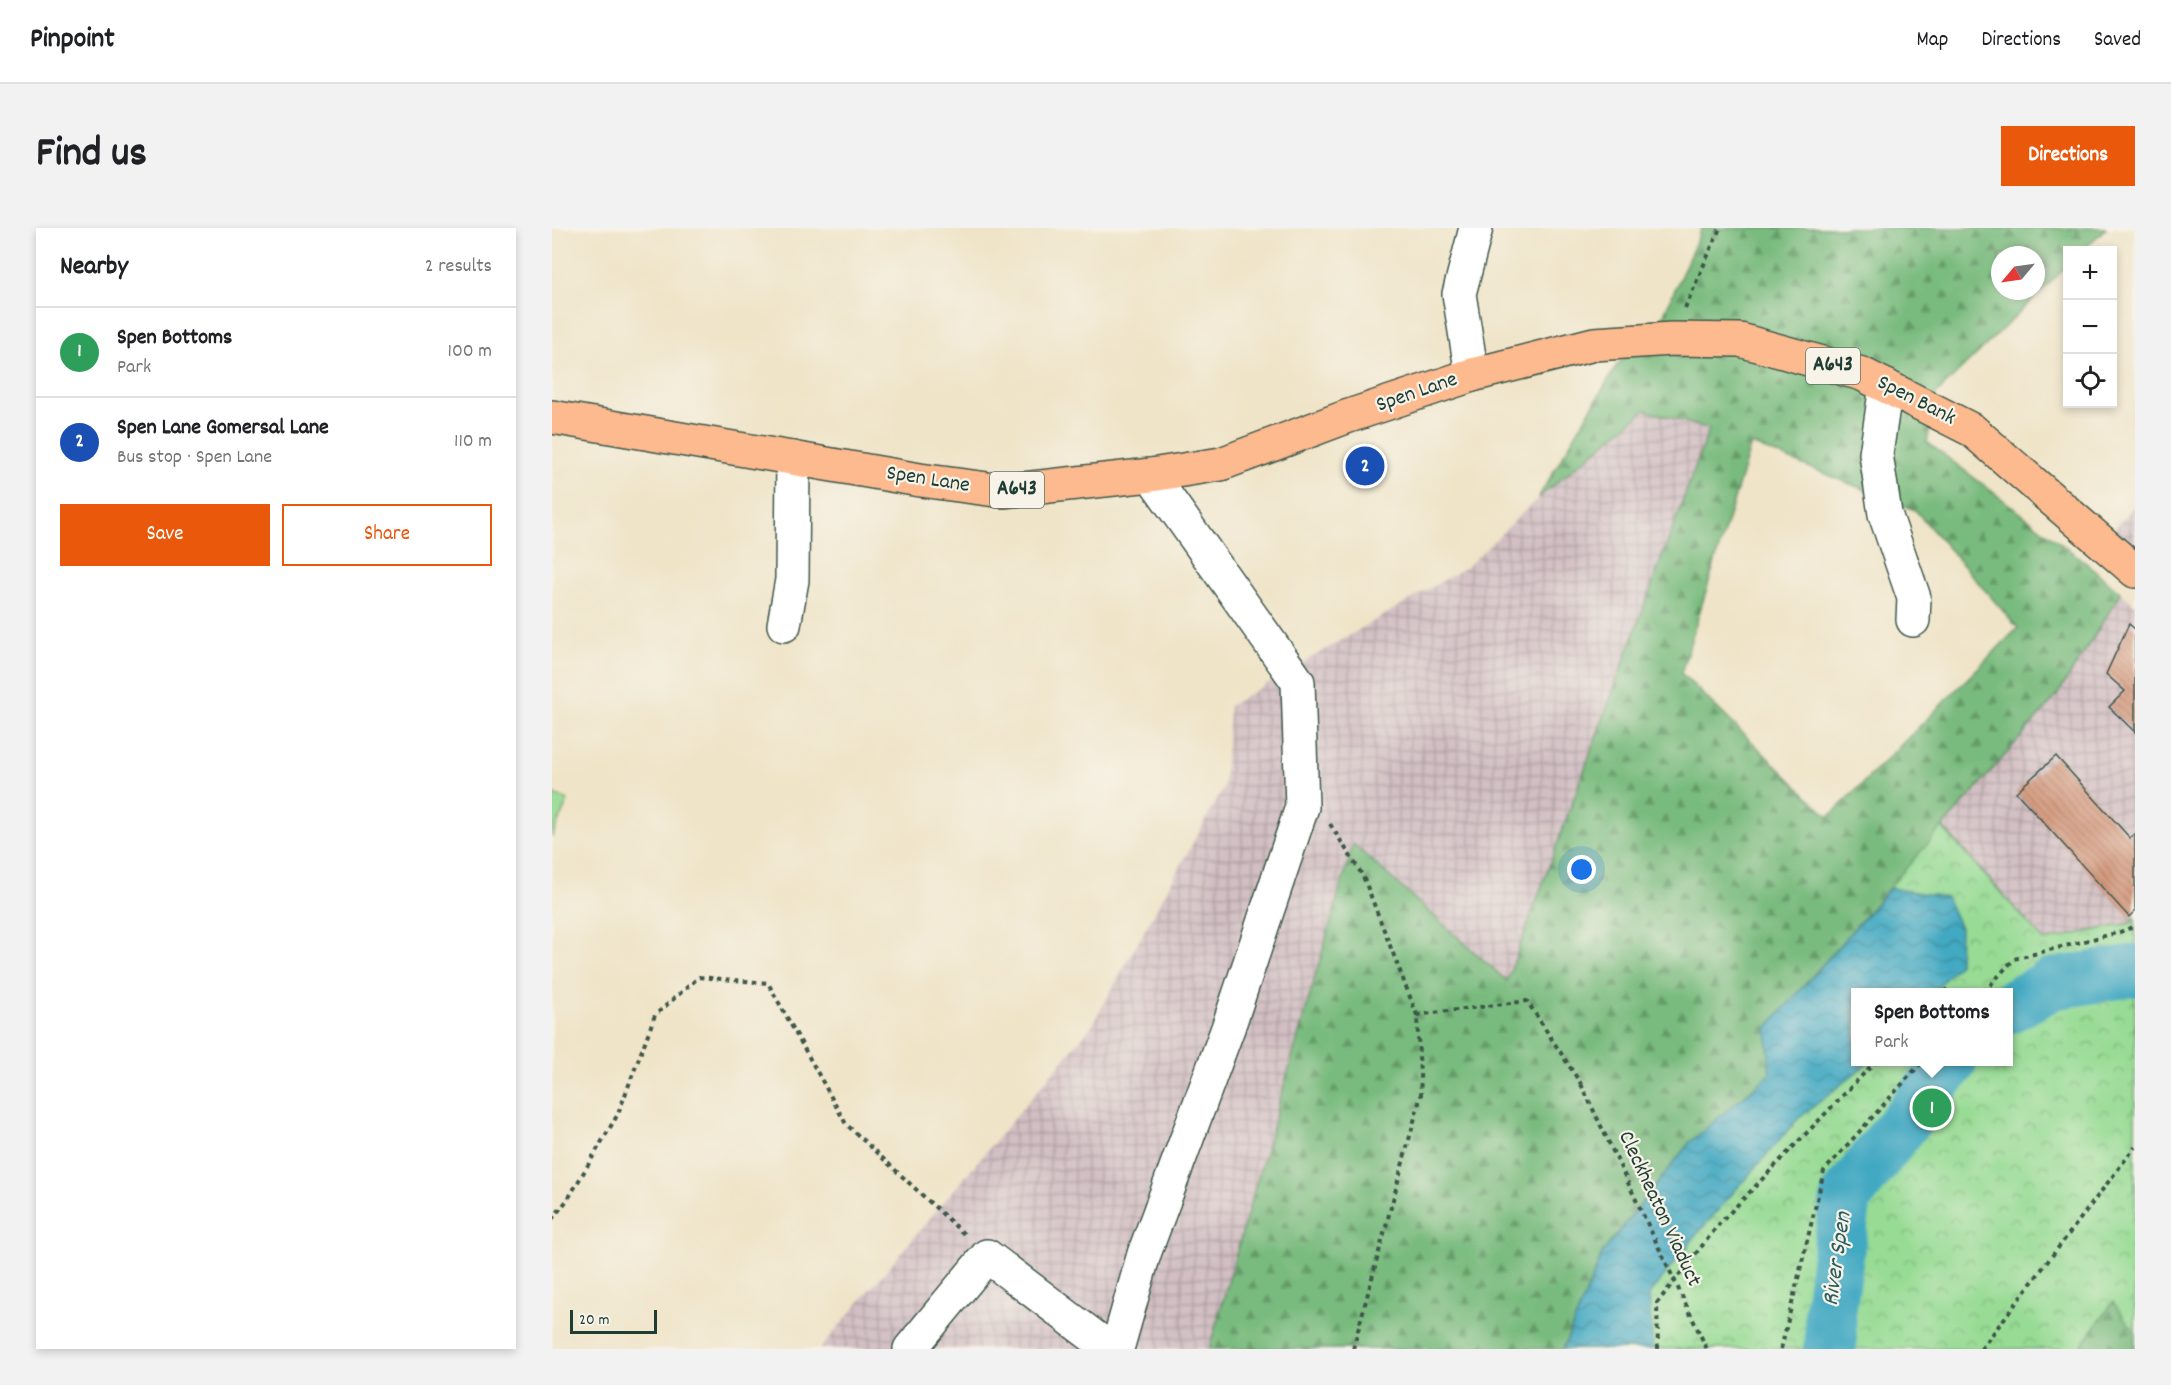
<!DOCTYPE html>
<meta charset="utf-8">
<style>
:root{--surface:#fff;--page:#f2f2f2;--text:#202124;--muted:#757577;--line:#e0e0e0;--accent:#ea580c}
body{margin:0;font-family:Dekko,sans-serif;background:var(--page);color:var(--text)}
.controls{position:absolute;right:18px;top:18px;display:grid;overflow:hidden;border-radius:0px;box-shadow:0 3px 9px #0003}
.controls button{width:54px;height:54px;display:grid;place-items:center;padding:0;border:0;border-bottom:2px solid var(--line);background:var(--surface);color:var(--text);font:30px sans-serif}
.compass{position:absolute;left:1439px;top:18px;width:54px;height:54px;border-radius:50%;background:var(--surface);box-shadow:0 3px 9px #0003;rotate:241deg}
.scale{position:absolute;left:18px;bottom:15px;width:87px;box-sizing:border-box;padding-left:6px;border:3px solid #1f3d34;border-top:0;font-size:16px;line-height:21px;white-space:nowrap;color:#1f3d34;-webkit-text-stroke:4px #f7f3e8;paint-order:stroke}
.you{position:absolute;left:1030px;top:642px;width:21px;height:21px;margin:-15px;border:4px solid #fff;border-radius:50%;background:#1a73e8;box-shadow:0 0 0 9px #1a73e833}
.badge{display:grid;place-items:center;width:39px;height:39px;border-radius:50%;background:var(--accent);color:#fff;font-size:20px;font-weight:700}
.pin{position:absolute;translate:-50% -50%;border:3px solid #fff;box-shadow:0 2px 6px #0006}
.popup{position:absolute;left:1299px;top:760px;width:162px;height:78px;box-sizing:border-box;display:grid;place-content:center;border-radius:0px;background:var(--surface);filter:drop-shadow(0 2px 4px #0005);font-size:20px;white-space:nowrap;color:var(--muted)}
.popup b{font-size:22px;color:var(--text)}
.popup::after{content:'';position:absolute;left:50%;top:100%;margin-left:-12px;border:12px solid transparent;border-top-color:var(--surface)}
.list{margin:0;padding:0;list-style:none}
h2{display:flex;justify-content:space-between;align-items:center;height:78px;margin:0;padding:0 24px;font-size:26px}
h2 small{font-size:20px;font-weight:400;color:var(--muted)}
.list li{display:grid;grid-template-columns:39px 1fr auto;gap:18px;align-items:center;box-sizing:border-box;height:90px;padding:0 24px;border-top:2px solid var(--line)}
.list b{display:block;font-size:22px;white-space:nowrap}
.list p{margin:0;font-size:20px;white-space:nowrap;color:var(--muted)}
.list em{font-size:20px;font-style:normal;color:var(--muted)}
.actions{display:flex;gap:12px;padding:18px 24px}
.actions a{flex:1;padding:14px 0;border:2px solid var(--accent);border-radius:0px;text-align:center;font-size:21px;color:var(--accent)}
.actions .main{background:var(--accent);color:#fff}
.icon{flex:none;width:33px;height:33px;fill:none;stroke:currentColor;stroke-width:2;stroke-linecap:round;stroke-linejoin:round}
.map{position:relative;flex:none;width:1583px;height:1121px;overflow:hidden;border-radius:0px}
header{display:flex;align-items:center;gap:36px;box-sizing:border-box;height:84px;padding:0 30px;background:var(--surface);border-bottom:2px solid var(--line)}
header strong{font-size:28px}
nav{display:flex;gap:33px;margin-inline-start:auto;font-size:21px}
.intro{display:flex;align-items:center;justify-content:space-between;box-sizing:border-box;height:144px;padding:0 36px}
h1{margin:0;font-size:42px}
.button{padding:15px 27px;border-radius:0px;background:var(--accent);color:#fff;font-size:21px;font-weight:700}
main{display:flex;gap:36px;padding:0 36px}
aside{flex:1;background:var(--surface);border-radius:0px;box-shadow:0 3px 9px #0003}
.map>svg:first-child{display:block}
.industrial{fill:url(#industrial-grid)}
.green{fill:#97db94;stroke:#5b8c64;stroke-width:1.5}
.forest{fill:url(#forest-firs);stroke:#4c7c59;stroke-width:1.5;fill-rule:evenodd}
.park{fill:url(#park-crowns);stroke:#5b8c64;stroke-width:1.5;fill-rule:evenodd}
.water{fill:url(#water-waves);stroke:#30737b;stroke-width:1.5}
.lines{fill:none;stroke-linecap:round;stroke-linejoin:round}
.river{stroke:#42a9c2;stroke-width:52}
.building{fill:url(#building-back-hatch)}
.minor-casing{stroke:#3e564a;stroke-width:36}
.major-casing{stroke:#3e564a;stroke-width:36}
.path{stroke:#3e564a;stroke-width:4;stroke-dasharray:4.5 4.5;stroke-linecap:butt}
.minor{stroke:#fff;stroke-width:33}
.major{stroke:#fcba8e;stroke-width:33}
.path-bridge{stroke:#3e564a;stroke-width:4;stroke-dasharray:4.5 4.5;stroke-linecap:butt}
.labels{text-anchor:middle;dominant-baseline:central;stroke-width:4.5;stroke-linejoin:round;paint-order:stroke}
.shield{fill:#f7f3e8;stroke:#60746a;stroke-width:1.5}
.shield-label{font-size:21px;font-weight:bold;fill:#1f3d34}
.street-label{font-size:22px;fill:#1f3d34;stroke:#f7f3e8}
.water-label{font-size:24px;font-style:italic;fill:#2a5d5f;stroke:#f7f3e8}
</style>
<header>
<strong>Pinpoint</strong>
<nav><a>Map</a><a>Directions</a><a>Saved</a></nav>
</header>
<div class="intro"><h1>Find us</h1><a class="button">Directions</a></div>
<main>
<aside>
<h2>Nearby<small>2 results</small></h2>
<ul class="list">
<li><span class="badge" style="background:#2e9e5b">1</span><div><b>Spen Bottoms</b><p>Park</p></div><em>100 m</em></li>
<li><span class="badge" style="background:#1a4fb4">2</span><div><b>Spen Lane Gomersal Lane</b><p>Bus stop · Spen Lane</p></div><em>110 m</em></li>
</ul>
<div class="actions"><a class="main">Save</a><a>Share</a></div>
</aside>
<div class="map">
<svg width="1583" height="1121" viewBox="0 0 1583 1121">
<defs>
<pattern id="industrial-grid" width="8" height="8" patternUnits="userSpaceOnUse" patternTransform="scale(1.5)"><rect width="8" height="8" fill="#d2bec3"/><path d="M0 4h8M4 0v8" fill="none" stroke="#aa9c9f"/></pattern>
<pattern id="forest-firs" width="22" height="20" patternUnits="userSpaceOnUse" patternTransform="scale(1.5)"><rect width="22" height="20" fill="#79bb7e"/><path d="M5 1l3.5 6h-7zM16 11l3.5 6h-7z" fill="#639968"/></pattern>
<pattern id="park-crowns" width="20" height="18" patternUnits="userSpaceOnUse" patternTransform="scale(1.5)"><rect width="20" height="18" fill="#97db94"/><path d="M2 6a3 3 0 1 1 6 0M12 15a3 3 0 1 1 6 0" fill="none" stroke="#7bb37a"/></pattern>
<pattern id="water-waves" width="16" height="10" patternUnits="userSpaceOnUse" patternTransform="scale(1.5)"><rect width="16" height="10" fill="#42a9c2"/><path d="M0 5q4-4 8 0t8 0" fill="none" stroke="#378b9e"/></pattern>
<pattern id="building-back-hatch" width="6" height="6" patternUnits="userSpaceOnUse" patternTransform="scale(1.5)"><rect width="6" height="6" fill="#d4977b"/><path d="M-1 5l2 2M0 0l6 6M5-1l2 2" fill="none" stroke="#ab7c66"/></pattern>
</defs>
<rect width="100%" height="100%" fill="#f7f3e8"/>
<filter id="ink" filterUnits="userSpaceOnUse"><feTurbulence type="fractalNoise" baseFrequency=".0167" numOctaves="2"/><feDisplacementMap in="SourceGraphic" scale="12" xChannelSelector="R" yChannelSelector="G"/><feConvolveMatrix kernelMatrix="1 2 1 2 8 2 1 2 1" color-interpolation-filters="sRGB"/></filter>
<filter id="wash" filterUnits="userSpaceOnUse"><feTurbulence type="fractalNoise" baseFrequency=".008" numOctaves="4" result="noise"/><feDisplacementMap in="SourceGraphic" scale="24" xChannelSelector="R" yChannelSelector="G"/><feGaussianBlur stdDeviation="1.35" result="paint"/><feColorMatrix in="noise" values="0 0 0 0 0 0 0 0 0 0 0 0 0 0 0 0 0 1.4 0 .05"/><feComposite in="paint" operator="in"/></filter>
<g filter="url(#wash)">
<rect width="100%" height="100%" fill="#efe4c8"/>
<path class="industrial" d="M 1093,181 L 1157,201 L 955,753 L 800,616 L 657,1121 L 268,1121 L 539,799 L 672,559 L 677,478 L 916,338 L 986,270 Z
M 1583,277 L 1583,328 L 1557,307 Z
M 1569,365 L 1583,377 L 1583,690 L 1578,695 L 1492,713 L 1390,599 L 1506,466 Z"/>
<path class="green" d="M 0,566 L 16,572 L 0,609 Z"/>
<path class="forest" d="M 1150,0 L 1554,0 L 1531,22 L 1516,22 L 1515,38 L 1384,166 L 1375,214 L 1533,334 L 1569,365 L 1506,466 L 1391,599 L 1492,713 L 1578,695 L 1583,690 L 1583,776 L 1456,764 L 1338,660 L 1215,800 L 1218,846 L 1138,914 L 1051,1024 L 1011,1121 L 657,1121 L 801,616 L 955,753 L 1157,201 L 1093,182 L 986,270 L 1065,137 L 1108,95 ZM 1448,27 L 1484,27 L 1484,63 L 1448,63 ZM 1199,216 L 1363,282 L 1466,400 L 1277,589 L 1129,445 Z
M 1561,1074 L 1583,1078 L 1583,1121 L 1527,1121 Z"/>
<path class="park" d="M 1390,599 L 1492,713 L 1578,695 L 1583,690 L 1583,1105 L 1561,1074 L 1527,1121 L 1011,1121 L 1051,1024 L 1138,914 L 1218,846 L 1215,800 ZM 1304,764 L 1456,764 L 1456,834 L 1304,834 Z"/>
<path class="water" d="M 1338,660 L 1394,669 L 1408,700 L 1407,736 L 1381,764 L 1304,764 L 1304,834 L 1317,834 L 1245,892 L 1146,1005 L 1097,1067 L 1101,1121 L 1011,1121 L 1051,1024 L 1138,914 L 1218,846 L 1215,800 Z"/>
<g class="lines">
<path class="river" d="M 1456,780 L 1500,756 L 1583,742
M 1277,1121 L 1279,1115 L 1278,1086 L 1294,969 L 1399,834"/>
</g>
<g id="blocks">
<path class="building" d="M 1577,396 L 1583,401 L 1583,504 L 1557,479 L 1573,463 L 1554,446 Z
M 1504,528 L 1578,610 L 1583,606 L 1583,683 L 1577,689 L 1464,564 Z"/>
</g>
</g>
<g filter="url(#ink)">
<use href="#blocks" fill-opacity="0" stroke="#3e564a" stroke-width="1.5"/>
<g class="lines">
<g class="minor-casing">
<path id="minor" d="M 920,147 L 907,66 L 924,0
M 1334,158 L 1324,226 L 1333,286 L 1362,370 L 1361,392
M 232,397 L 240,352 L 241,230
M 358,1121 L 435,1028 L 558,1121
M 565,1121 L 592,1026 L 676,800 L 750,579 L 746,454 L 599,247"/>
</g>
<g class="major-casing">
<path id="major" d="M 0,189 L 368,252 L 451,263 L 599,247 L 669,236 L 794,189 L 920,147 L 1042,116 L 1120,111 L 1188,112 L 1310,146 L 1420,202 L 1583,343"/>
</g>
<path class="path" d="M 1133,80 L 1168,0
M 778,596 L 811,648 L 865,787 L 869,867 L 801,1121
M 1392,764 L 1397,759
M 1432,764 L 1462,731 L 1568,704 L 1583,698
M 865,787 L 975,773 L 1029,856
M 0,991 L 16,971 L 66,886 L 103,787 L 147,749 L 216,755 L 294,896 L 414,1008
M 1106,1121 L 1105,1075 L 1168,995 L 1323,834
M 1229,1121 L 1272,943 L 1370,834
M 1429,1121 L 1583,919"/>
<use href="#minor" class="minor"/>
<use href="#major" class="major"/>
<path class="path-bridge" d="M 1029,856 L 1155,1121"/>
</g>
</g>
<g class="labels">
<g class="shield">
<rect x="1254" y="120" width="54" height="36" rx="4.5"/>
<rect x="438" y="244" width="54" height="36" rx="4.5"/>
</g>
<g class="shield-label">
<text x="1281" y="138">A643</text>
<text x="465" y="262">A643</text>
</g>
<g class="street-label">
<text transform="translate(865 165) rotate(-19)">Spen Lane</text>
<text transform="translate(1364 173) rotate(27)">Spen Bank</text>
<text transform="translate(376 252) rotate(9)">Spen Lane</text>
<text transform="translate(1107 981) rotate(65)">Cleckheaton Viaduct</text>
</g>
<g class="water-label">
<text transform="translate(1286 1031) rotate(-82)">River Spen</text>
</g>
</g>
</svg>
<div class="controls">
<button>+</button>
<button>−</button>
<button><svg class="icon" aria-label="locate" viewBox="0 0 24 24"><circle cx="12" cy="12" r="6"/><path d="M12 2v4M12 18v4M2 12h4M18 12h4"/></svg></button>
</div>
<svg class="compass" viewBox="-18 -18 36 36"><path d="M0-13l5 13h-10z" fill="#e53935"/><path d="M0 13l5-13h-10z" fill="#757577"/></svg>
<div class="scale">20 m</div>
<div class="you"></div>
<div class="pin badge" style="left:1380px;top:880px;background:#2e9e5b">1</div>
<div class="popup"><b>Spen Bottoms</b>Park</div>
<div class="pin badge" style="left:813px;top:238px;background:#1a4fb4">2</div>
</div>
</main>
